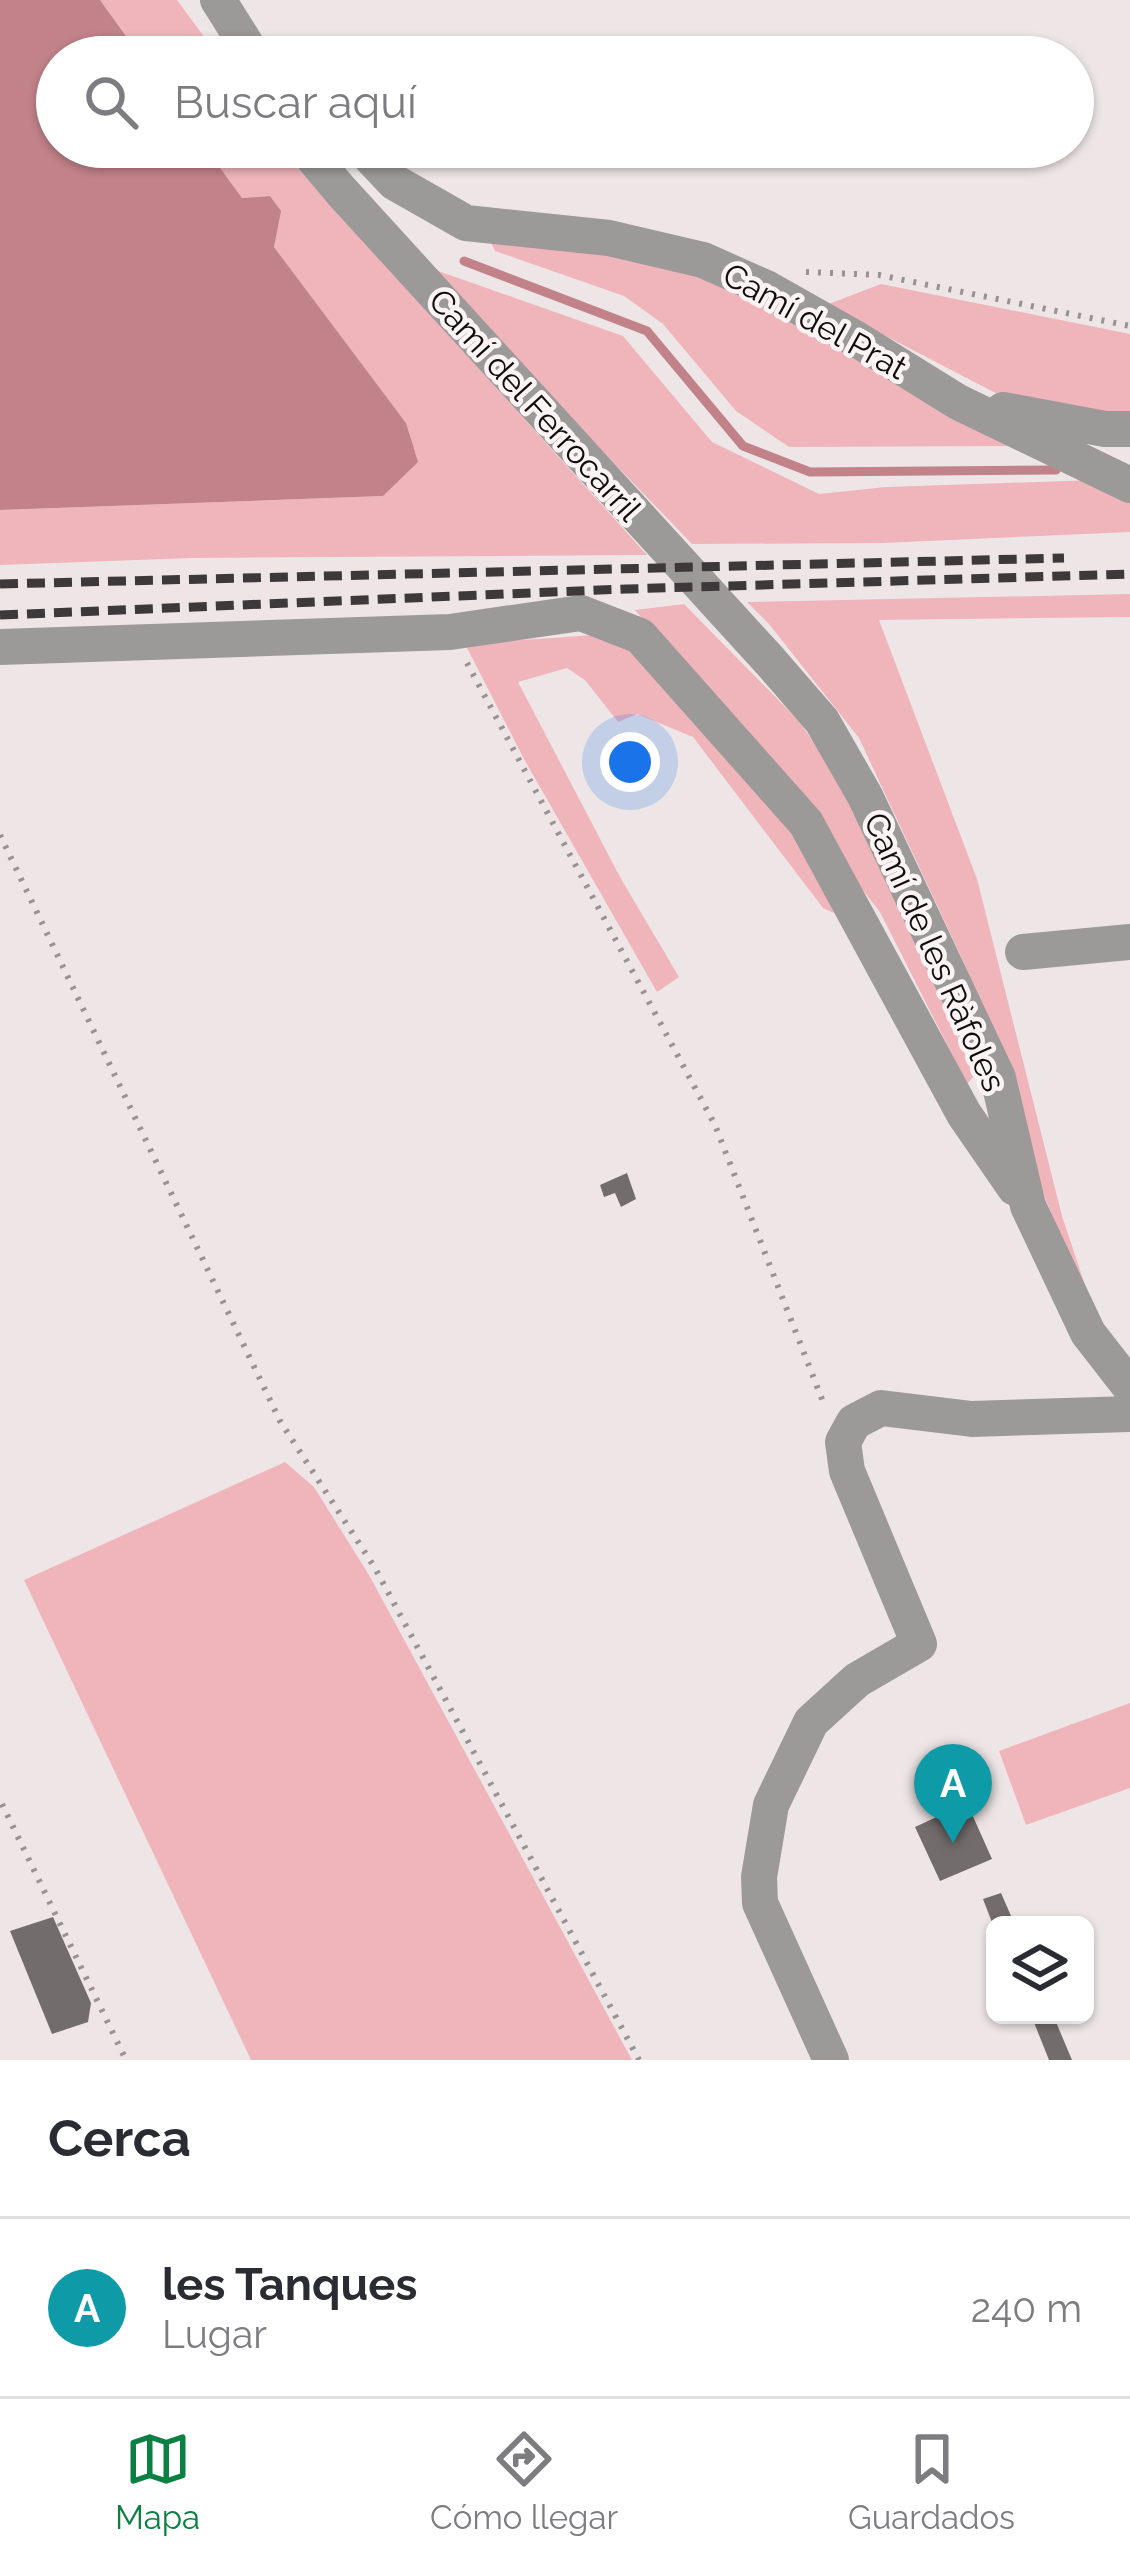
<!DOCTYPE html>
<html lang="es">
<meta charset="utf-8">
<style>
:root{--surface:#fff;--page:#f2f2f3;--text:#2b2b33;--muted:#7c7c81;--line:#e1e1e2;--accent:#0b8043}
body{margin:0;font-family:Raleway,sans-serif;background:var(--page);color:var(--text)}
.controls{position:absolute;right:36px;bottom:36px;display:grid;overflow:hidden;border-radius:18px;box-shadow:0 3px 9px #0004}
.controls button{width:108px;height:108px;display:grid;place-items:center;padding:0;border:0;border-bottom:3px solid var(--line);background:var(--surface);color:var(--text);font:60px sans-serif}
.you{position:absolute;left:630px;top:762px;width:42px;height:42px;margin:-30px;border:9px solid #fff;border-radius:50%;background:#1a73e8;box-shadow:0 0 0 18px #1a73e833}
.badge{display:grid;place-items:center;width:78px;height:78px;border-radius:50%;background:var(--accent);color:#fff;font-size:39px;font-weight:700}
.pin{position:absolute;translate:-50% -99px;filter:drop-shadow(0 3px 6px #0008)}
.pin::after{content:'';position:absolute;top:63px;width:42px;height:36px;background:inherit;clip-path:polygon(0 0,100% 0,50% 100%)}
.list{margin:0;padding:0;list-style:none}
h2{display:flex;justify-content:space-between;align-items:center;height:156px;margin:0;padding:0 48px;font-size:51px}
h2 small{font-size:39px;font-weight:400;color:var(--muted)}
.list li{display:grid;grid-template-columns:78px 1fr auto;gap:36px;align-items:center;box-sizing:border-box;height:180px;padding:0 48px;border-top:3px solid var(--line)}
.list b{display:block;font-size:45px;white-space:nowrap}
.list p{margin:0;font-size:39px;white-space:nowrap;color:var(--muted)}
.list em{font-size:39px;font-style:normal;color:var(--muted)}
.icon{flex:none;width:66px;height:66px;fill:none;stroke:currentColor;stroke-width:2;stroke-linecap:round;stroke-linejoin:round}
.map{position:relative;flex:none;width:1130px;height:2060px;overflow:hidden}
.search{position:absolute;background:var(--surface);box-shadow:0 3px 9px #0004;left:36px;right:36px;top:36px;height:132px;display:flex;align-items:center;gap:30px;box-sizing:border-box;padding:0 42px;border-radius:66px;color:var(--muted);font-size:45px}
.sheet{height:336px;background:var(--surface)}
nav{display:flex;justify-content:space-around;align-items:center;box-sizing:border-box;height:168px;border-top:3px solid var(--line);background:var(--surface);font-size:33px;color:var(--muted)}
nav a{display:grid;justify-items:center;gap:6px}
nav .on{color:var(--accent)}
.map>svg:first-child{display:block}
.green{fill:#f0b5bb}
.water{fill:#c2828a}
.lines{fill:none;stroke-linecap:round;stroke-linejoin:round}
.stream{stroke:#c2828a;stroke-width:9}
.building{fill:#736c6c}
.path{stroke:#989292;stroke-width:6;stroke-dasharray:3 9;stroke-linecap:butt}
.minor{stroke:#9c9999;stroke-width:36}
.rail{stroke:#3d393a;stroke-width:9;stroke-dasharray:18 9;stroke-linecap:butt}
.labels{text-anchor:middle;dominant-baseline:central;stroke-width:9;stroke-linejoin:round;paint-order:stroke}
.street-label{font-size:33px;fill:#100d0e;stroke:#fbf3f4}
</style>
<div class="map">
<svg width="1130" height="2060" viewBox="0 0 1130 2060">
<rect width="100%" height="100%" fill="#eee6e6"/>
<path class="green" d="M 100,0 L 177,0 L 219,57 L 141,57 Z
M 205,147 L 279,147 L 647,555 L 192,558 L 0,565 L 0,510 L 383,496 L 406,423 L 274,247 L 280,210 L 270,196 L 242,198 Z
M 487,234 L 639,254 L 751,289 L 1027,446 L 789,447 L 736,411 L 663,324 L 624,296 L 495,251 Z
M 424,266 L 623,336 L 712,442 L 819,494 L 886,487 L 1097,480 L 1130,496 L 1130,532 L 883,543 L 692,544 Z
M 881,284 L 1130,334 L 1130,419 L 1011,401 L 826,305 Z
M 1130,594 L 1130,617 L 879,620 L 977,879 L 1062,1216 L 1096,1318 L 1033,1170 L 1004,1066 L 964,963 L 859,738 L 769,624 L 747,602 Z
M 684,604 L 799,721 L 864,816 L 974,1076 L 967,1084 L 880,912 L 723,711 L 635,610 Z
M 609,634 L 633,649 L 752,773 L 854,922 L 823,908 L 693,737 L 637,714 L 618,722 L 585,680 L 567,668 L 518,682 L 620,877 L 679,977 L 657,992 L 524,759 L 465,644 Z
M 285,1462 L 314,1487 L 369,1575 L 632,2060 L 251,2060 L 24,1580 Z
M 1130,1703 L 1130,1788 L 1026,1825 L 999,1751 Z"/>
<path class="water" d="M 0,0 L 100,0 L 141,57 L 57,57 L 57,147 L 205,147 L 242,198 L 270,196 L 281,211 L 274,247 L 406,423 L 418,462 L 383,496 L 0,510 Z"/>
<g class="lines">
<path class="stream" d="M 464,261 L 647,331 L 743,446 L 810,472 L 1056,470"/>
</g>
<path class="building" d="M 627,1173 L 636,1199 L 621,1207 L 615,1193 L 604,1197 L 600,1185 Z
M 967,1803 L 992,1859 L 940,1881 L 915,1827 Z
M 1001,1893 L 1015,1925 L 993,1925 L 983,1899 Z
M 53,1917 L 91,2003 L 88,2022 L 52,2034 L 10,1931 Z
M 1031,2015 L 1053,2015 L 1072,2060 L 1049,2060 Z"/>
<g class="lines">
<path class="path" d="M 806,272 L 879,275 L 1130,326
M 467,663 L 715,1125 L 825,1407
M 0,835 L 280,1421 L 375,1568 L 639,2060
M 2,1804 L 126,2060"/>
<path class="minor" d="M 218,0 L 254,57
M 304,147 L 341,191 L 770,661 L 822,721 L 865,796 L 998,1078 L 1028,1206 L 1088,1333 L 1130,1387
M 361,147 L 394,182 L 466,223 L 609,238 L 703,260 L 766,288 L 858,340 L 958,402 L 1130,485
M 1003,410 L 1105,429 L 1130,429
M 0,647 L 450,632 L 581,613 L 640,636 L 806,823 L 964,1114 L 1015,1188
M 1023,952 L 1130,942
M 831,2060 L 760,1903 L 759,1877 L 771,1805 L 811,1722 L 857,1680 L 919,1644 L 847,1471 L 843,1442 L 854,1422 L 881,1408 L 972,1419 L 1130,1414"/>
<path class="rail" d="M 0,584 L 1064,558
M 0,615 L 626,589 L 1130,574"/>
</g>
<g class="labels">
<g class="street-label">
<text transform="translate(815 321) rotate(29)">Camí del Prat</text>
<text transform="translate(535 405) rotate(48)">Camí del Ferrocarril</text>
<text transform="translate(935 952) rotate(66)">Camí de les Ràfoles</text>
</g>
</g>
</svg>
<div class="controls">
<button><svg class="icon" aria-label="layers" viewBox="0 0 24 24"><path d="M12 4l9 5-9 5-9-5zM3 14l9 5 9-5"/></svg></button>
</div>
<div class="you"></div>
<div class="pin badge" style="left:953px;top:1843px;background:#0f9aa8">A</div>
<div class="search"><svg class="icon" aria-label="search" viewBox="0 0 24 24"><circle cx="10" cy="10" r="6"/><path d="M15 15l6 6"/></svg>Buscar aquí</div>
</div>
<section class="sheet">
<h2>Cerca<small></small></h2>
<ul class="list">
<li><span class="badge" style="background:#0f9aa8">A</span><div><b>les Tanques</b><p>Lugar</p></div><em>240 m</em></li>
</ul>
</section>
<nav>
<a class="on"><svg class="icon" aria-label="map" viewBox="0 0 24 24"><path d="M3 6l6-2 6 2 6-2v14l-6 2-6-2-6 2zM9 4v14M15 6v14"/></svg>Mapa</a>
<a><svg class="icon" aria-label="directions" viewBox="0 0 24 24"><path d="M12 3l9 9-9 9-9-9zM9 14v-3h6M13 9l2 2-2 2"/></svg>Cómo llegar</a>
<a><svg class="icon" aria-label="saved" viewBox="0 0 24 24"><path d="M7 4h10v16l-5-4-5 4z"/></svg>Guardados</a>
</nav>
